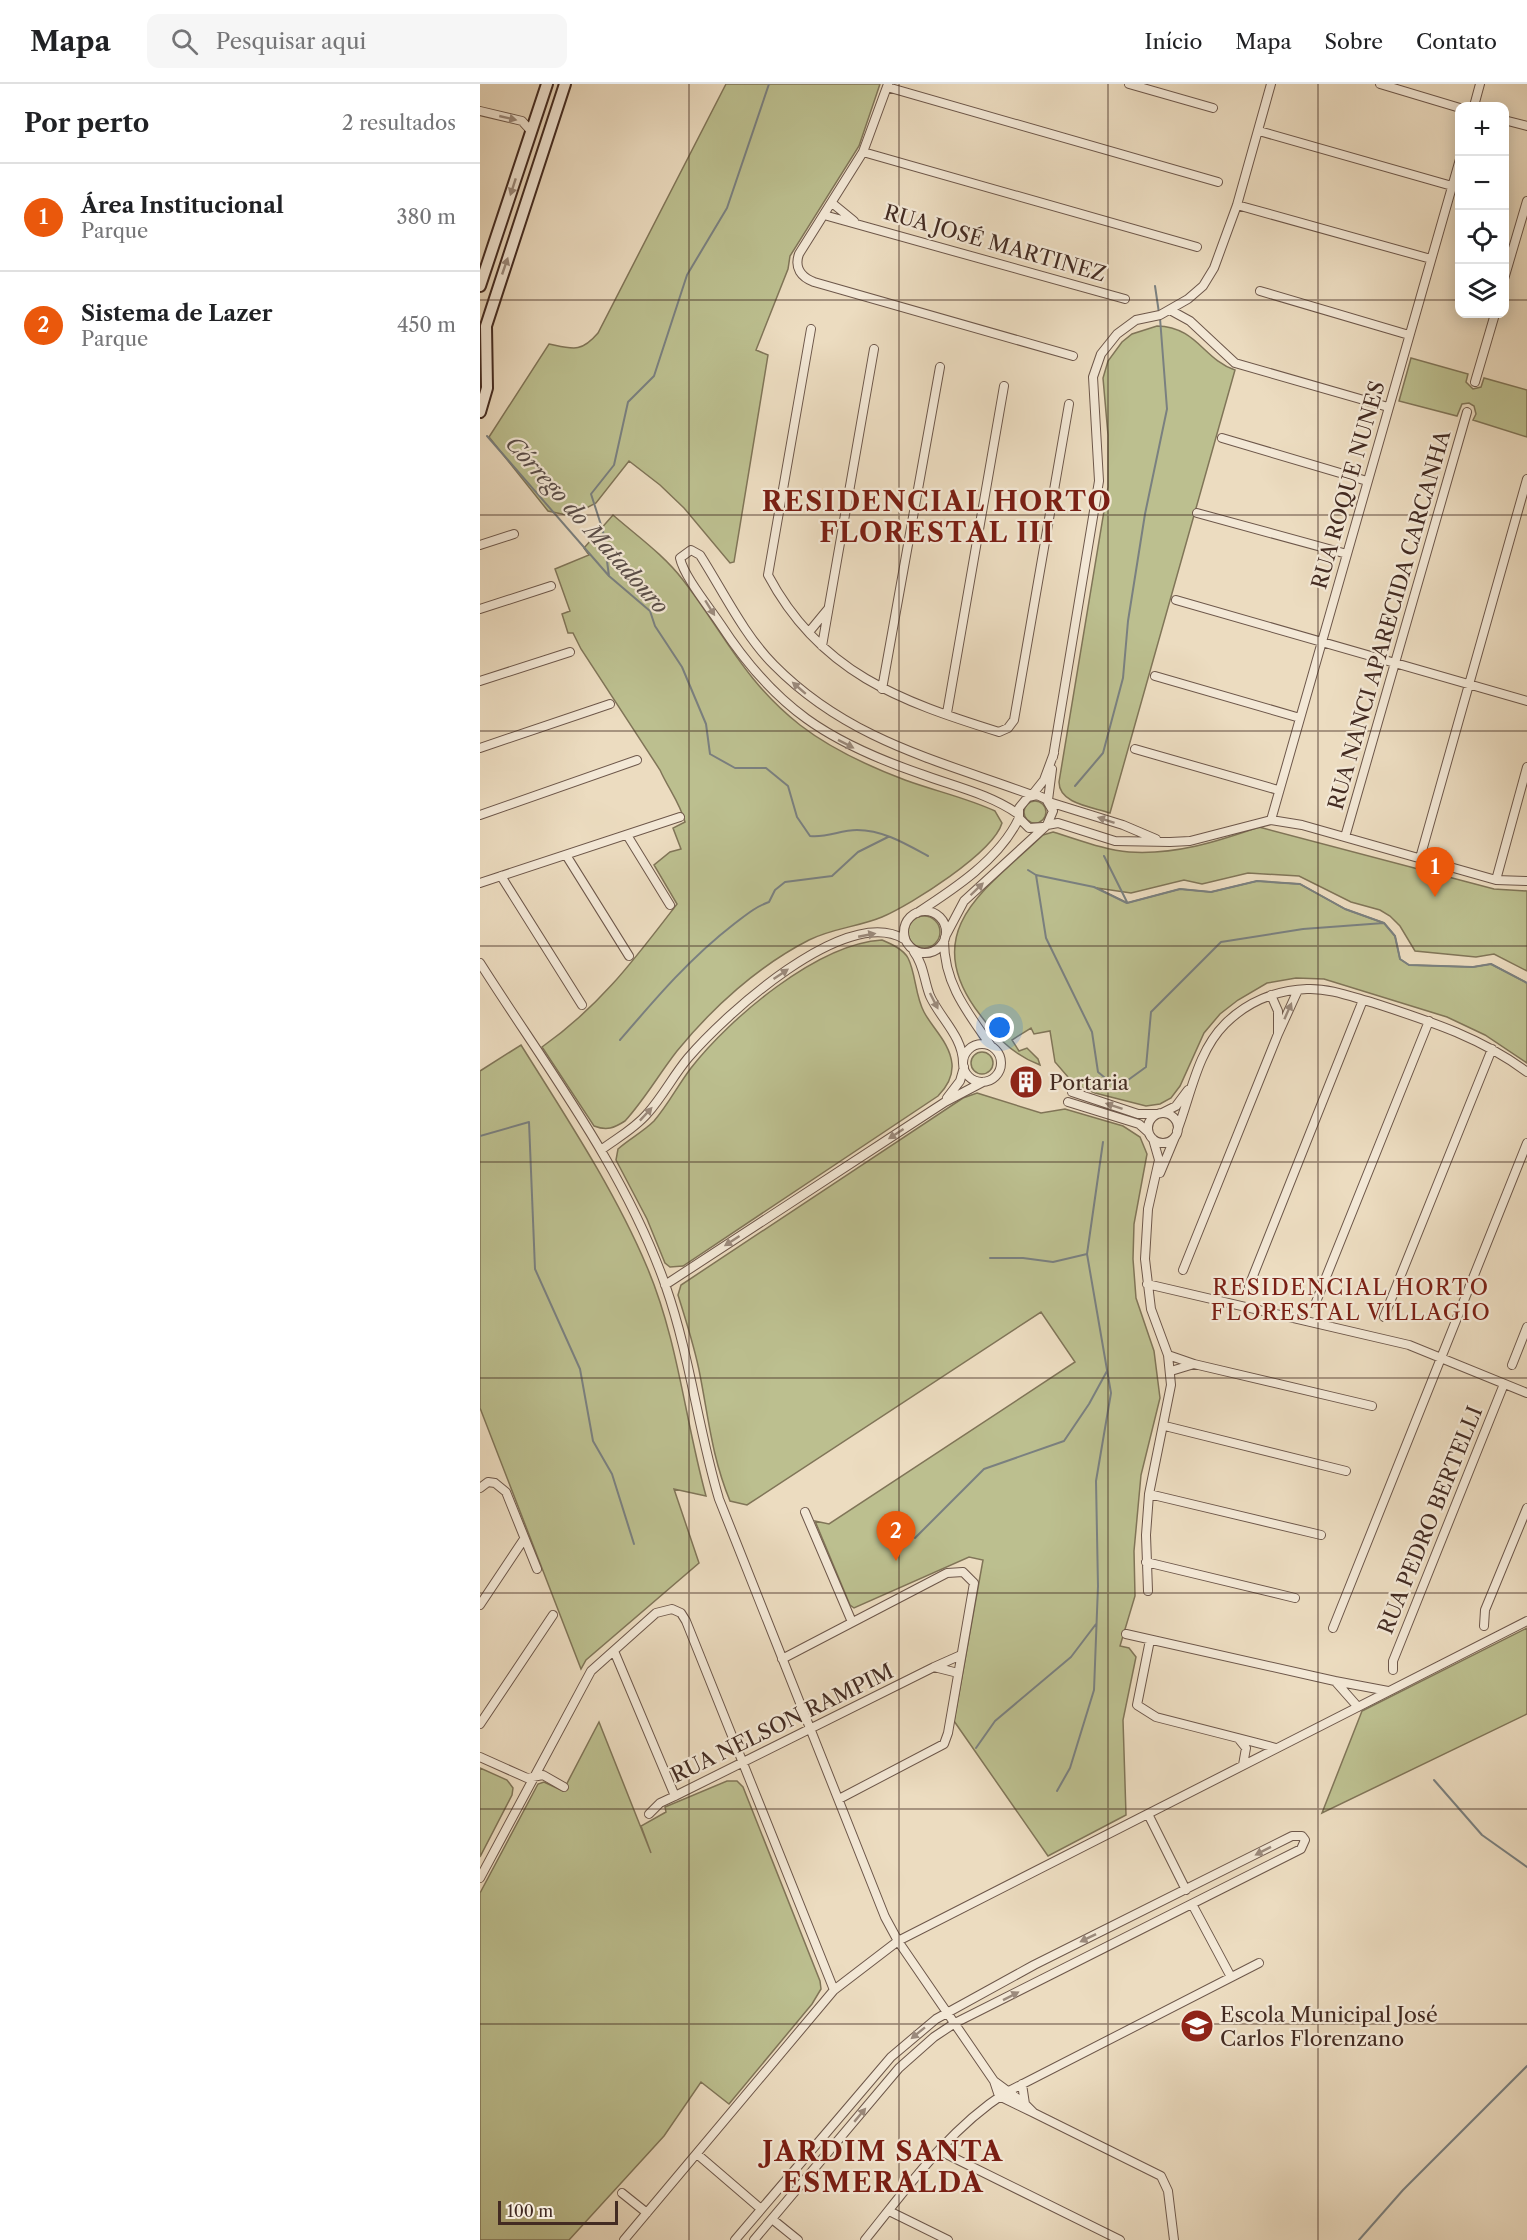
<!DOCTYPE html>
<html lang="pt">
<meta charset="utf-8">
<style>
:root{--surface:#fff;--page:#f6f6f6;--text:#202124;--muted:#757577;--line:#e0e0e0;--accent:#ea580c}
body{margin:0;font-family:"Libre Caslon Text",serif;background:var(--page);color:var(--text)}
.controls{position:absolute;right:18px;top:18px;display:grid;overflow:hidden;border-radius:12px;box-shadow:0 3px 15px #0003}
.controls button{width:54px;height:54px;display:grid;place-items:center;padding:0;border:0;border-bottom:2px solid var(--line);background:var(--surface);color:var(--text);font:30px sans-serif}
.scale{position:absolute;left:18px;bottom:15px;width:120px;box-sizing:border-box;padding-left:6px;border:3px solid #432b22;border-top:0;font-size:16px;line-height:21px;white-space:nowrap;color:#432b22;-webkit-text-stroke:4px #f3e8d6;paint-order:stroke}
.you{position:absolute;left:520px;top:944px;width:21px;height:21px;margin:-15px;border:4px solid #fff;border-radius:50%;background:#1a73e8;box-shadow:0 0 0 9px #1a73e833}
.badge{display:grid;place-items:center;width:39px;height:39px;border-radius:50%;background:var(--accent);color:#fff;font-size:20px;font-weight:700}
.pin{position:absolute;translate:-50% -50px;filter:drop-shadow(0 2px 3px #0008)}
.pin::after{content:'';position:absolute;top:32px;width:21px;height:18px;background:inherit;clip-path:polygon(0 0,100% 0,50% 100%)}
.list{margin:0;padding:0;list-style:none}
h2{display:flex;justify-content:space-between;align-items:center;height:78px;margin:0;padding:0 24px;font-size:26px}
h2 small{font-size:20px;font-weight:400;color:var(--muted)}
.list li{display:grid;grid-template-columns:39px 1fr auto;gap:18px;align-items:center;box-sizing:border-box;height:108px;padding:0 24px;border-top:2px solid var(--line)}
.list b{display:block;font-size:22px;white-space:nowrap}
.list p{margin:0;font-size:20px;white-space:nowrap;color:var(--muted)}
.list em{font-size:20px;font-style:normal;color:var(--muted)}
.icon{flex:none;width:33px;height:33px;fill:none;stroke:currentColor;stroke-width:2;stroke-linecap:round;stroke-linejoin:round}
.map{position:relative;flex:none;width:1047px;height:2156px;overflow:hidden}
header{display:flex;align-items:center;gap:36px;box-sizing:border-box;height:84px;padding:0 30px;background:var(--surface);border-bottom:2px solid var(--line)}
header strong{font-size:28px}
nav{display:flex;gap:33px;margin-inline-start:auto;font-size:21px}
.search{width:420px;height:54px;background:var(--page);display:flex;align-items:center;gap:15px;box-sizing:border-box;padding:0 21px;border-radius:12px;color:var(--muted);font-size:22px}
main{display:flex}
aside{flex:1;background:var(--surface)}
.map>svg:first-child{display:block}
.green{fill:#bcbf8f;stroke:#807558;stroke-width:1.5}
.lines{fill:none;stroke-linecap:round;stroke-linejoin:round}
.stream{stroke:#7a8080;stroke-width:2}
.street-casing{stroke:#6d574a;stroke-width:10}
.secondary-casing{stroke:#432b22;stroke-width:14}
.street{stroke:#f3e8d6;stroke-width:8}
.secondary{stroke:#f3e8d6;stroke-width:10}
.oneway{fill:#9b8a7c}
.grid{fill:none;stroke:#432b22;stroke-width:1.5;stroke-opacity:0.55}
.labels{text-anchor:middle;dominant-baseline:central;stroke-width:4.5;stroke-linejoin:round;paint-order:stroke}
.street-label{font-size:21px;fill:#432b22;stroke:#f3e8d6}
.poi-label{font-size:21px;fill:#432b22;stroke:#f3e8d6;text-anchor:start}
.water-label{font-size:22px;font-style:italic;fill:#5a4e49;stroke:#f3e8d6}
.neighbourhood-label{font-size:22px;letter-spacing:1.5px;fill:#7a1f14;stroke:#f3e8d6}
.district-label{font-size:27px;font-weight:bold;letter-spacing:1.5px;fill:#7a1f14;stroke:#f3e8d6}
</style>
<header>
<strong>Mapa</strong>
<div class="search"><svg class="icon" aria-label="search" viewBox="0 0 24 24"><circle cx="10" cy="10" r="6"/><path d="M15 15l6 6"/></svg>Pesquisar aqui</div>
<nav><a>Início</a><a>Mapa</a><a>Sobre</a><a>Contato</a></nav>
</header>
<main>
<aside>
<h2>Por perto<small>2 resultados</small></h2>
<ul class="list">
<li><span class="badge">1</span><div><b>Área Institucional</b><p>Parque</p></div><em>380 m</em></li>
<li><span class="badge">2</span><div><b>Sistema de Lazer</b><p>Parque</p></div><em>450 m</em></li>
</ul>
</aside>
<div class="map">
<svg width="1047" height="2156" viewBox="0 0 1047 2156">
<rect width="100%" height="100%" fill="#ecdcc0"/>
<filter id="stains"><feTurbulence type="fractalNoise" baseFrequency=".00333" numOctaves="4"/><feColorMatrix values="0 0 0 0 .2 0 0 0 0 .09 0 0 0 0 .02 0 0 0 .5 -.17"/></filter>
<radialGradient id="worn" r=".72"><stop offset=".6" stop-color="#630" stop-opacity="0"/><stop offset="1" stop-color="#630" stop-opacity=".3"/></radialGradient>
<path class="green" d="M 246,0 L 400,0 L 379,62 L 310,172 L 308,185 L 276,266 L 288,271 L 254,478 L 250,479 L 204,424 L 180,401 L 149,377 L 116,419 L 91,432 L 68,427 L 9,353 L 69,260 C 93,265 101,269 118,249 Z
M 677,242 C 717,243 723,275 755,286 L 630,729 C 613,723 579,720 579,698 L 628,403 L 628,351 L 623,294 L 628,277 L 642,258 L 652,250 Z
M 931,274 L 988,290 L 986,298 L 993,305 L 1001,303 L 1004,294 L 1047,306 L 1047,353 L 993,336 L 996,330 L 994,322 L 989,319 L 982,320 L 977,332 L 919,317 Z
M 133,431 C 157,452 184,471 203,496 C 244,549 264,597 320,641 C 351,665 388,682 425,696 C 455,707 487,714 515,727 L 522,739 C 513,769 432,820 402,833 C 378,843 353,844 329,856 C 278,882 232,924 197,967 C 179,990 165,1015 145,1037 C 134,1044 127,1047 114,1042 L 62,963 C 120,922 154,876 197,820 L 174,781 L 190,768 L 201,765 L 193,744 L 205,738 C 200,719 188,704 180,686 L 101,565 L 93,549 L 88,549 L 82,530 L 90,527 L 75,485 L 109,471 L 104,464 Z
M544 728a11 11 0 1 1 22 0a11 11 0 1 1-22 0Z
M 779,743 L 1014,805 L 1047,807 L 1047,887 L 1014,870 L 996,873 L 935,867 L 920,842 L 910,832 L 900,826 L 871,818 L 819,792 L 768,789 L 722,800 L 704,796 L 651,809 L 617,804 L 647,819 L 700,805 L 731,808 L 777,797 L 820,800 L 865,825 L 904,839 L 915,852 L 920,875 L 929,881 L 993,883 L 1011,880 L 1047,899 L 1047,979 L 1005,951 L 967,933 L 844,895 L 816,894 L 787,899 L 758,916 L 740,930 L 724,949 L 700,1002 L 691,1014 L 680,1020 L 666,1022 L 615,1009 L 594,1000 L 575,978 L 570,947 L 554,950 L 551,944 L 532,956 L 539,967 L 547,964 L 558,975 L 560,981 C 529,969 514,950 495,924 C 439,844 509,803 563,751 L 573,748 C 597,755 624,766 649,768 C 695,771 736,758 779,743 Z
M428 848a16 16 0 1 1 32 0a16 16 0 1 1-32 0Z
M 402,856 C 411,860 423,865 428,874 C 436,890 435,911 444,928 C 453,945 470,959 472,980 C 473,993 467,1003 458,1012 L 203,1182 L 190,1183 L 185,1179 L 167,1135 L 136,1076 L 138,1065 C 149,1055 163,1048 174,1037 C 188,1021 198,1001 211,984 C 250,934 337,860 402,856 Z
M 41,961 C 86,1033 134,1105 167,1183 C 198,1256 205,1336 226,1412 L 194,1405 L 219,1479 L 106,1576 L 101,1585 L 0,1324 L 0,987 Z
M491 979a11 11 0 1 1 22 0a11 11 0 1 1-22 0Z
M 497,1009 L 561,1029 L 585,1025 L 643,1042 L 660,1053 L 667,1070 L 654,1140 L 653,1175 L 656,1214 L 674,1267 L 680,1314 L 661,1391 L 654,1467 L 655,1512 L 640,1562 L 649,1564 L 656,1573 L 643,1636 L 646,1731 L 568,1772 L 474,1637 L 503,1476 L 489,1473 L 374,1524 L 370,1521 L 335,1437 L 349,1440 L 595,1278 L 561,1228 L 267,1421 L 250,1417 C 232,1373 229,1337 220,1291 C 215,1264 206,1237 198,1211 L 201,1201 L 483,1014 Z
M 1047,1544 L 1047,1630 L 842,1729 L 882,1627 Z
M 119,1638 L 171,1769 L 161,1742 L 186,1728 L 185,1723 L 247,1697 L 257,1697 L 263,1703 L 340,1897 L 341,1905 L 332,1920 L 249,2020 L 221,1998 L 184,2052 L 89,2156 L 0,2156 L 0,1809 L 58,1700 L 64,1698 L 83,1707 Z
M 0,1684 L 27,1696 L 33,1704 L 32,1711 L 0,1773 Z"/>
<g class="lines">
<path class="stream" d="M 675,202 L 679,229
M 7,352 L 129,492 L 170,527 L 175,542 L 202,583 L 226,640 L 230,670 L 255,684 L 286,684 L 308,702 L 317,733 L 330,752 C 347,754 360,746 377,746 C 403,746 426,760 448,772
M 129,492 L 123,447 L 111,410 L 134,381 L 148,318 L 174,292 L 207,191 L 247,124 L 289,0
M 595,702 L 623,669 L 643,594 L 648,537 L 665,430 L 687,325 L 680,234
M 624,772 L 647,818
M 548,786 L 556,791 L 614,803 L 647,819 L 700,805 L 731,808 L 777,797 L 820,800 L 865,825 L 904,839 L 915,852 L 920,875 L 929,881 L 993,883 L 1011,880 L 1047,899
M 556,791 L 566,854 L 612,948 L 618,988 L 637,1004 L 666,983 L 671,928 L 741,858 L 823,845 L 904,839
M 140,956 C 176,914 210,874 254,840 C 266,831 275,823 289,818 L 295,806 L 305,798 L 352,792 L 378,768 L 408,753
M 0,1052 L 49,1038 L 55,1185 L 100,1285 L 113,1357 L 132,1390 L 154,1460
M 510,1174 L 543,1174 L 573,1178 L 607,1170
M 435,1454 L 504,1385 L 584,1357 L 609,1320 L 627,1287
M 496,1664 L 515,1637 L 591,1573 L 616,1540
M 954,1696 L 1002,1751 L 1047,1783
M 577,1707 L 590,1684 L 614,1606 L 618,1502 L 616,1397 L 631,1309 L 607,1170 L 623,1058
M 879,2156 L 923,2106 L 1047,1982"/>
<g class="street-casing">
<path id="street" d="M 408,0 L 383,68 L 319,170 C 314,184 321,193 334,198 L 593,272
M 649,0 L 733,24
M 900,0 L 980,24
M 407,3 L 738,98
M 994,22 L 1000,0
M 0,27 L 42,37 L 51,47
M 1024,36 L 1047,42
M 779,47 L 972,102
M 383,68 L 717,163
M 352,119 L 374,137
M 757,121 L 951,175
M 344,131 L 645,215
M 1024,195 L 1047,117
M 780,207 L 929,251
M 690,226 L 710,237 L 755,279 L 908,323
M 331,245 L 288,491 C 340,589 420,617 519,648 L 528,644 L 534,636 L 589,320
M 995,298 L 1015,230
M 742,354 L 887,397
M 717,429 L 867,470
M 0,461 L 34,450
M 696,516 L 1047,617
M 0,525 L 71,502
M 329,548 L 348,525
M 342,562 L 394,265
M 675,592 L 820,634
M 0,597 L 90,568
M 402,605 L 460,283
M 467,629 L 524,302
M 0,664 L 130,620
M 655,665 L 798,706
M 573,673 L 619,397 L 613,293 L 621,270 L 637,250 L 656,236 L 680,231 L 708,215 L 723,202 L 734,184 L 757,121 L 791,0
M 568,716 L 572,685
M 569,718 L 643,741 L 676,755
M 538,730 C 510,710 473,702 441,690 C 348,658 295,624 241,541 C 230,524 204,493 200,474 L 211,466 L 220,471 C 243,507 264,551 294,581 C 368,656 457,676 552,711 L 564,696 L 574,669
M 0,731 L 157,676
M 791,736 L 980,75
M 567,741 L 578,739 L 635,757 L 690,758 L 710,757 L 791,736 L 822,741 L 1016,796 L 1047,797
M 147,751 L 190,821
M 865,753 L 987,328
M 86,771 L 149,872
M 940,774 L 1047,395
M 21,792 L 102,921
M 1016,796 L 1047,683
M 0,799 L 200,733
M424 848a21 21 0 1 1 42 0a21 21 0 1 1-42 0Z
M 437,829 C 474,805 520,775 539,734
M 465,853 L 484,817 L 567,741 L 573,727 L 566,715 L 557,711 L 548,713 L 539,724 L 539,734 L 549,744 L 563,743
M 464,857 C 464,900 488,929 511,962
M 434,868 C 444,881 444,897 450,912 C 460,934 483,953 483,979
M 0,879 C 66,983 145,1085 186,1203 C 210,1272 218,1345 239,1415 L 405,1833 L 418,1857 L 514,1997
M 791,911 L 798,927 L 798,950 L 818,906
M483 979a19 19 0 1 1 38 0a19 19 0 1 1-38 0Z
M 592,1008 L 658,1030 L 676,1030
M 467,1014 L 480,997 L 484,983
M 588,1018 L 659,1040 L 668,1048
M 682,1029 L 696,1022 L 708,1006
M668 1044a15 15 0 1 1 30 0a15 15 0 1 1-30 0Z
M 697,1047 C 711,1011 717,968 745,940 C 767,918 796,906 827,905 C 850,904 872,913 894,919 C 949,937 1000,953 1047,988
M 121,1066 C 137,1054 154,1045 167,1030 C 183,1012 193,992 208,974 C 244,932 365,820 424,855
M 680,1089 L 695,1053
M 703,1186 L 798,950
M 667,1200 L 929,1261 L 1047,1309
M 185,1201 L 465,1018 L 503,998
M 769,1202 L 883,916
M 836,1218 L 949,937
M 904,1233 L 1012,965
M 688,1271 L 714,1280 L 691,1287
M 714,1280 L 892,1322
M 1032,1281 L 1047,1243
M 685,1342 L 866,1387
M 0,1404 L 8,1398 L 15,1399 L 26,1408 L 57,1485
M 669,1410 L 841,1451
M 325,1428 L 372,1538
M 666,1478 L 815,1514
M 668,1507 L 666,1451 L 669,1410 L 691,1301 L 688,1271 L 671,1225 L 665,1175 L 668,1125 L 679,1076 L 673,1055
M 0,1521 L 44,1455
M 1004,1542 L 1005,1526 L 1047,1424
M 853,1544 L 1047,1059
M 646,1550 L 855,1597
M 670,1556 L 657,1621 L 676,1633 L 758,1654
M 134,1567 L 195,1712
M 302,1575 L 467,1489 L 483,1488 L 494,1499 L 468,1649 L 464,1660 L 359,1715
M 913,1586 L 913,1577 L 1024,1300
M 478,1589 L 454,1583 L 481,1571
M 878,1623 L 855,1597 L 908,1607
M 0,1640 L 73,1531
M 0,1673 L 47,1694 L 63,1691 L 84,1703
M 763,1681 L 766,1664 L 758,1654 L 796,1664
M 169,1730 L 180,1719 L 195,1712 L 454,1583
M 668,1730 L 706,1806
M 0,1794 L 111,1587 L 176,1529 L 192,1525 L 201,1529 L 206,1537 L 354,1906
M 712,1820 L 751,1893
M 542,2000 L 545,2020 L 554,2029 L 519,2012 L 514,1997 L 545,2020
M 554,2029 L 681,2092 L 688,2107 L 694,2156
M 460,2067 L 640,2156
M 217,2070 L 281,2125
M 142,2109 L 167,2129
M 409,2127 L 468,2156
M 292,2135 L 318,2156
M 144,2156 L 354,1906 L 418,1857 L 1047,1537
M 255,2156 L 411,1973 L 456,1935 L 554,1881 L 812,1752 L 822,1752 L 825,1756 L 821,1765 L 475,1939 L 454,1953 L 419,1984 L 274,2156
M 385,2156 C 427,2104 468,2046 525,2009 L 779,1879"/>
</g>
<g class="secondary-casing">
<path id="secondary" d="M 0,202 L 67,0
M 0,328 L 7,304 L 6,242 L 85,0"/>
</g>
<use href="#street" class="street"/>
<use href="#secondary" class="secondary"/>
</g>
<defs><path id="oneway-solid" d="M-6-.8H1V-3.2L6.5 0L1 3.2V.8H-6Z" transform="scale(1.5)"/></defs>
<g class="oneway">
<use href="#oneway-solid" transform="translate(28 34) rotate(13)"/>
<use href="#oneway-solid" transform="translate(33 103) rotate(108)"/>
<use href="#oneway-solid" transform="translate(25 182) rotate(-71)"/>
<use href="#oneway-solid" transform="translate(230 524) rotate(58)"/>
<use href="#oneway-solid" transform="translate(319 604) rotate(-139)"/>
<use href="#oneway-solid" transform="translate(366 660) rotate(27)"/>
<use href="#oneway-solid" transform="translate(626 736) rotate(-162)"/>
<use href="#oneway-solid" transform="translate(497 805) rotate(-44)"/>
<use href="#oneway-solid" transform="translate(387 851) rotate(-11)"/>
<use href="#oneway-solid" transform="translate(301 890) rotate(-34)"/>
<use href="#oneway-solid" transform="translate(454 917) rotate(63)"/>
<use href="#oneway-solid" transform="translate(808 927) rotate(-66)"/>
<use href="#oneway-solid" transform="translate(634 1022) rotate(-162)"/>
<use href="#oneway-solid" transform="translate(166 1030) rotate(-47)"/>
<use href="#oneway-solid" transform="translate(416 1050) rotate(147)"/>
<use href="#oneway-solid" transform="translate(252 1157) rotate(147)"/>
<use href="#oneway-solid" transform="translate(783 1767) rotate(153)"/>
<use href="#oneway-solid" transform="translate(608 1854) rotate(154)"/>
<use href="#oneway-solid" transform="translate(531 1912) rotate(-27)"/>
<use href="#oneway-solid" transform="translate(438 1949) rotate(141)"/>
<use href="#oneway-solid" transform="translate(380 2031) rotate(-50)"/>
</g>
<path class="grid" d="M 209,0 L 209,2156M 419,0 L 419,2156M 628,0 L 628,2156M 838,0 L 838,2156M 0,216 L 980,216M 1024,216 L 1047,216M 0,431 L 1047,431M 0,647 L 1047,647M 0,862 L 1047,862M 0,1078 L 1047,1078M 0,1294 L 1047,1294M 0,1509 L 1047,1509M 0,1725 L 1047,1725M 0,1940 L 1047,1940"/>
<defs>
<g id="building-disc" transform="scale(1.725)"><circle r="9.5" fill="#8f2418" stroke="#f3e8d6"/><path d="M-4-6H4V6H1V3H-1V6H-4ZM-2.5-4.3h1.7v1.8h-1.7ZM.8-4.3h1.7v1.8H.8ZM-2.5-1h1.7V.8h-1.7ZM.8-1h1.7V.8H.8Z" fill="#fff"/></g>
<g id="school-disc" transform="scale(1.725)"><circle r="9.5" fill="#8f2418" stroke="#f3e8d6"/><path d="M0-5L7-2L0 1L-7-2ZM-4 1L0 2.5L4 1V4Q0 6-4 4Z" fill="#fff"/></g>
</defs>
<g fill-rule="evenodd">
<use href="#building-disc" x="546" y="998"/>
<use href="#school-disc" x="717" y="1942"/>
</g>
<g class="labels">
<g class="street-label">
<text transform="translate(515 159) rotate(16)">RUA JOSÉ MARTINEZ</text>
<text transform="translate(868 401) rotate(-74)">RUA ROQUE NUNES</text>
<text transform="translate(909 536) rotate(-74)">RUA NANCI APARECIDA CARCANHA</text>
<text transform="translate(950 1436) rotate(-68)">RUA PEDRO BERTELLI</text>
<text transform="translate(302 1639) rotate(-26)">RUA NELSON RAMPIM</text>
</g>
<g class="poi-label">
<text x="569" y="998">Portaria</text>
<text x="740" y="1930">Escola Municipal José<tspan x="740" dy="24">Carlos Florenzano</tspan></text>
</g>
<g class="water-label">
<text transform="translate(107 441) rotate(48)">Córrego do Matadouro</text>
</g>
<g class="neighbourhood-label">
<text x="871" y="1203">RESIDENCIAL HORTO<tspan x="871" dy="25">FLORESTAL VILLAGIO</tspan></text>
</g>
<g class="district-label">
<text x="457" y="417">RESIDENCIAL HORTO<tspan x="457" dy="31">FLORESTAL III</tspan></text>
<text x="403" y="2067">JARDIM SANTA<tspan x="403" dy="31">ESMERALDA</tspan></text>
</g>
</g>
<rect width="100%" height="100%" filter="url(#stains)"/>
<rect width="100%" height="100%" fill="url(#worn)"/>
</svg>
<div class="controls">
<button>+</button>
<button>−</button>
<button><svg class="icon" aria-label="locate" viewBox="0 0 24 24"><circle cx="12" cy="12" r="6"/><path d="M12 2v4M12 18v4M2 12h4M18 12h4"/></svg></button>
<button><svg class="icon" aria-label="layers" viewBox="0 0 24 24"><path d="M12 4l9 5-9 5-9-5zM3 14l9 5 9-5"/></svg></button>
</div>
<div class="scale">100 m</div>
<div class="you"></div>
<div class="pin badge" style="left:955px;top:813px">1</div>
<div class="pin badge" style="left:416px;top:1477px">2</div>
</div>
</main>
